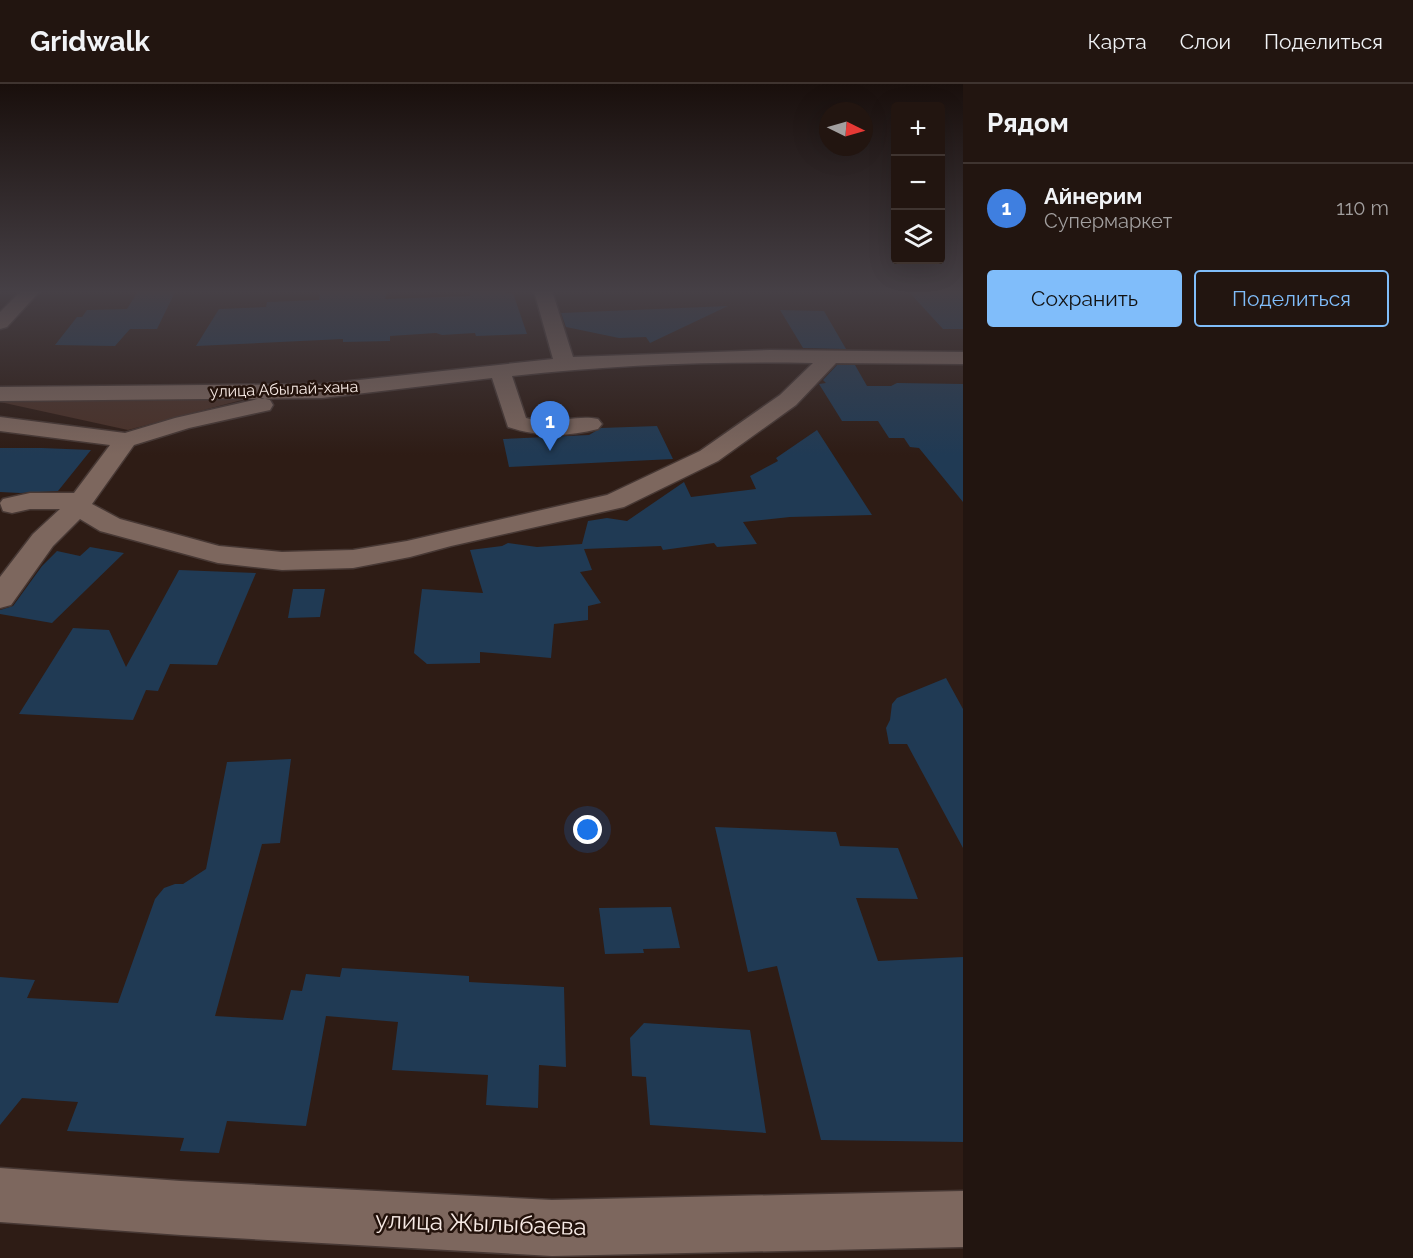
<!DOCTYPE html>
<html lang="ru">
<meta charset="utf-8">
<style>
:root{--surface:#221510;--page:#2e221e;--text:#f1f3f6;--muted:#a29f9f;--line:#3f3430;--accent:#80bdfa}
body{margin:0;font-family:Raleway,sans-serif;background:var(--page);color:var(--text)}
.controls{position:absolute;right:18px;top:18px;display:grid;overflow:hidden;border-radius:6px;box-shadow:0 6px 24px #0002}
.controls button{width:54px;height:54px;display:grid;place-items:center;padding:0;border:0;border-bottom:2px solid var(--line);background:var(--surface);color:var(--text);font:30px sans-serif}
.compass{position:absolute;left:819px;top:18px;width:54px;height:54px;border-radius:50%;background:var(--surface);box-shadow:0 6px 24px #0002;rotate:95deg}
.you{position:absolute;left:588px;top:746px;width:21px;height:21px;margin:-15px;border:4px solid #fff;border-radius:50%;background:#1a73e8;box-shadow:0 0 0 9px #1a73e833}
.badge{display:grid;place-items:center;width:39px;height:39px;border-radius:50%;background:var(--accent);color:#fff;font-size:20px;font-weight:700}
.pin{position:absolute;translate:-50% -50px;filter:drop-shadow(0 2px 3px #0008)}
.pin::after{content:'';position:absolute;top:32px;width:21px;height:18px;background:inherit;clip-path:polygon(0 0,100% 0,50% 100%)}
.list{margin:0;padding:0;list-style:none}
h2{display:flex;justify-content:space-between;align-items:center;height:78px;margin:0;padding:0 24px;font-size:26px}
h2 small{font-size:20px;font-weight:400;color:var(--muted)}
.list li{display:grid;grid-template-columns:39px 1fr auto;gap:18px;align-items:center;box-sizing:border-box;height:90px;padding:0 24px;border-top:2px solid var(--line)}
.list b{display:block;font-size:22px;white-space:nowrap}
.list p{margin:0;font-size:20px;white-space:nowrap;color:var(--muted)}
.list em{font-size:20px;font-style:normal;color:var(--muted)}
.actions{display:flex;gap:12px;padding:18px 24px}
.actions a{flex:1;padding:14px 0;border:2px solid var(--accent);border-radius:6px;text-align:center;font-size:21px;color:var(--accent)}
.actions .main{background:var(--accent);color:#111}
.icon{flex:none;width:33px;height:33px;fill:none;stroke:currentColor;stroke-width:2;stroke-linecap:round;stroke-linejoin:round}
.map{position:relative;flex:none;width:963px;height:1174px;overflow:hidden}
header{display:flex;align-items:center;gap:36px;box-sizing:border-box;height:84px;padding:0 30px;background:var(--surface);border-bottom:2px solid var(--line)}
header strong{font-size:28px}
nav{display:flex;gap:33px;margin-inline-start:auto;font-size:21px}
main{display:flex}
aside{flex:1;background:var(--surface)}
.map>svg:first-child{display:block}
.green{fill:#4a3128}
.building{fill:#203a54}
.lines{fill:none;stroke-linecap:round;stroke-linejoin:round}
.minor-casing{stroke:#473834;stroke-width:3}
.minor{fill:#7d675e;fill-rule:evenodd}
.labels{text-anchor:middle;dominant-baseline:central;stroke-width:5;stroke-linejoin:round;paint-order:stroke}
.far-street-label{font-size:16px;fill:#f7eae5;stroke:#24130c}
.near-street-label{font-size:24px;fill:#f7eae5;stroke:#24130c}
</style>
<header>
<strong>Gridwalk</strong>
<nav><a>Карта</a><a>Слои</a><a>Поделиться</a></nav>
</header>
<main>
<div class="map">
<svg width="963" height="1174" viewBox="0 0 963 1174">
<rect width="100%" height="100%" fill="#2e1c15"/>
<path class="green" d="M 257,312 L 128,346 L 0,318 L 0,314 Z"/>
<path class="building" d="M 138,207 L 175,208 L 157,245 L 130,245 L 115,262 L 55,261 L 77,233 L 82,233 L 87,226 L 127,225 Z
M 320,207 L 387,207 L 385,215 L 470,212 L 470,207 L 506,207 L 506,209 L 513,209 L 527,250 L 476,252 L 475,249 L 442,251 L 436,249 L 390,252 L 390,257 L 343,258 L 343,255 L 196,262 L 219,225 L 266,223 L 267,218 L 319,216 Z
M 908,207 L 963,207 L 963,245 L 943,245 Z
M 728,222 L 650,259 L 646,253 L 619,254 L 566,243 L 561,229 Z
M 780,226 L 824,227 L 846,265 L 803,264 Z
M 837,281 L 855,281 L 867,302 L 891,302 L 897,299 L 963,300 L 963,418 L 919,364 L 910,363 L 904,354 L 889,354 L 878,337 L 842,337 L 819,300 L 826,299 L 823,296 Z
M 657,342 L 673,375 L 509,383 L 503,355 L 589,351 L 601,344 Z
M 817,346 L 872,431 L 790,433 L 743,438 L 757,460 L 717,463 L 714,459 L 663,466 L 661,462 L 584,465 L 592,486 L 580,488 L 601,519 L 588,522 L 588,536 L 554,540 L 551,574 L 480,568 L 480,579 L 427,580 L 414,569 L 422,505 L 483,509 L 470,466 L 502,462 L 508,459 L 537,463 L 582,460 L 588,437 L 607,434 L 627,437 L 684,398 L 691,413 L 756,405 L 750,392 L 778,377 L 776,374 Z
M 0,364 L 42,364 L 91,366 L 58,407 L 20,409 L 0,408 Z
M 90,463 L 124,469 L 52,539 L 0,530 L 0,526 L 13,522 L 42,482 L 57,467 L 80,472 Z
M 179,486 L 256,489 L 217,581 L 170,580 L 158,607 L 146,606 L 133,636 L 19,630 L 73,544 L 109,546 L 126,583 Z
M 293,505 L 325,505 L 320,533 L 288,534 Z
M 946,594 L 963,625 L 963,764 L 907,660 L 889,660 L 886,644 L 890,636 L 892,620 L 897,614 Z
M 291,675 L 280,759 L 262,760 L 215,932 L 283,936 L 291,906 L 302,907 L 306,890 L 340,893 L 342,884 L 469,892 L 469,898 L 564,903 L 566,983 L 539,981 L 538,1024 L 486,1021 L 488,991 L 392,986 L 398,938 L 326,932 L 306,1042 L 227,1037 L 219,1069 L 180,1067 L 184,1054 L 67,1047 L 78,1018 L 22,1014 L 0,1041 L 0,893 L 35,896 L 27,914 L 118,919 L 155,815 L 164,804 L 175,800 L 183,800 L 206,785 L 227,678 Z
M 715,743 L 836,748 L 840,762 L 898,764 L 918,815 L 856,814 L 878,877 L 963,873 L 963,1058 L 821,1056 L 777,882 L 748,888 Z
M 671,823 L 680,864 L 643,865 L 644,869 L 605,870 L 599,824 Z
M 644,939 L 750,946 L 766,1049 L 650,1041 L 646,993 L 632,992 L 630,954 Z"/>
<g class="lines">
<g class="minor-casing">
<path id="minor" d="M 21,207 L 40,207 L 7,243 L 0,245 L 0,228 Z
M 534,207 L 552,207 L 573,273 L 770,266 L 963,268 L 963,280 L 836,279 L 796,321 L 718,377 L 624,423 L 451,462 L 410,473 L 353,484 L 282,486 L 218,479 L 100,447 L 80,435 L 53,462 L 11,521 L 0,524 L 0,493 L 33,450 L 60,425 L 30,425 L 12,429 L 3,427 L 0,419 L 3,415 L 30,409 L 74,409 L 110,361 L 0,347 L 0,333 L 125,349 L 175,334 L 262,314 L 270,316 L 273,321 L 270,326 L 189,344 L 134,361 L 92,420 L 120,435 L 219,462 L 282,468 L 353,466 L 407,457 L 607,411 L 700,367 L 780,311 L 813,279 C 713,277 612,281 512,292 L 526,334 C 552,342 576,330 598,335 L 602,340 L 598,345 C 567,353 538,353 508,343 L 492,294 L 322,314 L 0,317 L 0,303 L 322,300 L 553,275 Z
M 0,1084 L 181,1097 L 552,1116 L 963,1107 L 963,1163 L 552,1172 L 181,1151 L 0,1138 Z"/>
</g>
<use href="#minor" class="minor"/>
</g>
<linearGradient id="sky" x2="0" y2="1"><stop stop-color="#190f0c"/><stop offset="0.56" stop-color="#464046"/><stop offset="1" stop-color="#464046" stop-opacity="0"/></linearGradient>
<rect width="963" height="371" fill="url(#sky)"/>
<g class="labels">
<g class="far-street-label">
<text transform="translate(284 305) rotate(-2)">улица Абылай-хана</text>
</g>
<g class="near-street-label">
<text transform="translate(481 1139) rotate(2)">улица Жылыбаева</text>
</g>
</g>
</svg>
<div class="controls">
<button>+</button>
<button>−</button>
<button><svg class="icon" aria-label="layers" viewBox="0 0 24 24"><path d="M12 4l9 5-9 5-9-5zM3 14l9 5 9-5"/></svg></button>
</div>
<svg class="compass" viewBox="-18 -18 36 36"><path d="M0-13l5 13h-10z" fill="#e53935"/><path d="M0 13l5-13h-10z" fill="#a29f9f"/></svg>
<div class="you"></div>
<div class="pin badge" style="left:550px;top:367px;background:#3f7fe0">1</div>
</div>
<aside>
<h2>Рядом<small></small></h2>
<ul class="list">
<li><span class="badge" style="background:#3f7fe0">1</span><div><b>Айнерим</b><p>Супермаркет</p></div><em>110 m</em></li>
</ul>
<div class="actions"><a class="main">Сохранить</a><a>Поделиться</a></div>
</aside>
</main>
